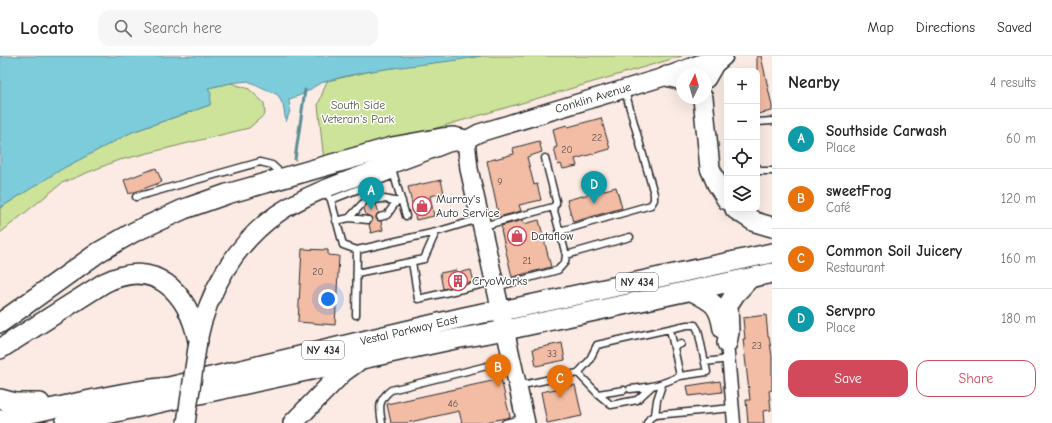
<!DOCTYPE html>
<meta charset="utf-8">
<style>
:root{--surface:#fff;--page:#f6f6f6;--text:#222;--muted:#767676;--line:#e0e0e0;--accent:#d1495b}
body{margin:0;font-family:"Comic Neue",sans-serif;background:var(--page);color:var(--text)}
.controls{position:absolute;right:12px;top:12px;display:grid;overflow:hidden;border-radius:8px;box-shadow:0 4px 16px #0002}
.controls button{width:36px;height:36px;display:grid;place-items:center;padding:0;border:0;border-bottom:1px solid var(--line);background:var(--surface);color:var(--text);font:20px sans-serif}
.compass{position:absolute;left:676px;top:12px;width:36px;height:36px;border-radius:50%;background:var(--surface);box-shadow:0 4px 16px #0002;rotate:5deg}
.you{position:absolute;left:328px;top:243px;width:14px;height:14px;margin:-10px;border:3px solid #fff;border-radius:50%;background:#1a73e8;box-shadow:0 0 0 6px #1a73e833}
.badge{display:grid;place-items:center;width:26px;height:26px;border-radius:50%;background:var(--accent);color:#fff;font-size:13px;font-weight:700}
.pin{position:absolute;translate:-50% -33px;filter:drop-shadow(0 1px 2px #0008)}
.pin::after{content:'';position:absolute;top:21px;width:14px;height:12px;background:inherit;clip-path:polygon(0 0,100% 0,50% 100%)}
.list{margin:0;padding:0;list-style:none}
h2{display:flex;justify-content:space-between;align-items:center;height:52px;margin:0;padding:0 16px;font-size:17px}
h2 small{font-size:13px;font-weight:400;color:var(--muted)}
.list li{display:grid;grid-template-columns:26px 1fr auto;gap:12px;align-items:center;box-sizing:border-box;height:60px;padding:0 16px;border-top:1px solid var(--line)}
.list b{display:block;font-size:15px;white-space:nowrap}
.list p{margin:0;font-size:13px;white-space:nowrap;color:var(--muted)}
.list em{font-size:13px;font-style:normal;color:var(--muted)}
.actions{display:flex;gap:8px;padding:12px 16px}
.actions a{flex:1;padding:9px 0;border:1px solid var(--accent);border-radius:12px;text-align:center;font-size:14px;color:var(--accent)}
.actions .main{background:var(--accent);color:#fff}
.icon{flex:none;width:22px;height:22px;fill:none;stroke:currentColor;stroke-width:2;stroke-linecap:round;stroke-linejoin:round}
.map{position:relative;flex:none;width:772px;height:367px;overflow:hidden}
header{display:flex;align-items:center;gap:24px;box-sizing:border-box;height:56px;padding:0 20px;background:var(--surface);border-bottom:1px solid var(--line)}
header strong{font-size:19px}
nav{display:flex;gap:22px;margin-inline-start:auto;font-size:14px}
.search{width:280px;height:36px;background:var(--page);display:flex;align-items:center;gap:10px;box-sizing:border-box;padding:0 14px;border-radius:12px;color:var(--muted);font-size:15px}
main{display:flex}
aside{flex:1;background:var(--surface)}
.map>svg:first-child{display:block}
.green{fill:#cce399;stroke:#7c8762}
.water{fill:#7dccdb;stroke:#5c8c95}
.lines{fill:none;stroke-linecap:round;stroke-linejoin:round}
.stream{stroke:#5c8c95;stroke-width:3}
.building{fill:#f2bca5;stroke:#2b2b2b}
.lane-casing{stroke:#2b2b2b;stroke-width:9}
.street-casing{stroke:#2b2b2b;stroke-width:15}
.secondary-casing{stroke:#2b2b2b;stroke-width:20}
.primary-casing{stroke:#2b2b2b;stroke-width:22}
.lane{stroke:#fff;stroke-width:6}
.street{stroke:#fff;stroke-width:12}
.secondary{stroke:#fff;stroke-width:17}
.primary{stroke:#fff;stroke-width:19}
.secondary-bridge-casing{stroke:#2b2b2b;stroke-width:20;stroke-linecap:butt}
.secondary-bridge{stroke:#fff;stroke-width:17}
.labels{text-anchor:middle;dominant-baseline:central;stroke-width:3;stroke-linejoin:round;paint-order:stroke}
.number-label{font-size:10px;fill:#5d4f4a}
.shield{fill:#fff;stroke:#6b6b6b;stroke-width:1}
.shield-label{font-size:11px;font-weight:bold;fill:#2b2b2b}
.street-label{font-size:12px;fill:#2b2b2b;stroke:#fff}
.park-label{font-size:12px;fill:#535946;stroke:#fff}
.poi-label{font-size:12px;fill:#2b2b2b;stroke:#fff;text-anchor:start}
</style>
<header>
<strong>Locato</strong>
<div class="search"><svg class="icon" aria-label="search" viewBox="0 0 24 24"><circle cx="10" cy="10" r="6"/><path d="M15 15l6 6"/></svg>Search here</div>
<nav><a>Map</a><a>Directions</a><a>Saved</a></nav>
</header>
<main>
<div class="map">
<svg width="772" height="367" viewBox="0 0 772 367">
<rect width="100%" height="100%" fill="#fbebe4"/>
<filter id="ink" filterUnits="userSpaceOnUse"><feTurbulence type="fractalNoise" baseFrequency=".025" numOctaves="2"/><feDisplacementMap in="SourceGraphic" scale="8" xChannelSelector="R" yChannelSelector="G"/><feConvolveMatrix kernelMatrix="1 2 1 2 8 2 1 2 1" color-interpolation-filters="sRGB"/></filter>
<g filter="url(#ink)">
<path class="green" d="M 481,0 L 682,0 L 324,105 L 318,49 L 327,25 L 376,14 Z
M 231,27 L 249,33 L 264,47 L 265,58 L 249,72 L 116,105 L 62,127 L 0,177 L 0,152 L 61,113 L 132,76 L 210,49 L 208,32 Z"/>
<path class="water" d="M 0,0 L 481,0 C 430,10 377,10 327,25 C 319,27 315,30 308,35 C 302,39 296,41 289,43 L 290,55 L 286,66 L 283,49 L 278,39 L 248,25 L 231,27 L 208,32 L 211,38 L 210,49 L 132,76 L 62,113 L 0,152 Z"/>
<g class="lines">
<path class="stream" d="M 295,103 L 305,34"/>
</g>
<path class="building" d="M 757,0 L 761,0 L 772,50 L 772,55 L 757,58 Z
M 601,62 L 610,93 L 575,103 L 577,110 L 563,113 L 561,108 L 558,109 L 554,92 L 557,91 L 553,73 L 567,69 L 568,71 Z
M 539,85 L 542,96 L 527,101 L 534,129 L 537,128 L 541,144 L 519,149 L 521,155 L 499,161 L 487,105 L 514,98 L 513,92 Z
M 156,112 L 162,126 L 129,138 L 124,124 Z
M 441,124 L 444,137 L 430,140 L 434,160 L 416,164 L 408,131 Z
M 616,131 L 622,152 L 573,166 L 567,144 Z
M 374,140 L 371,142 L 371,145 L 373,148 L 376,148 L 379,157 L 377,158 L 376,162 L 377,164 L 381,165 L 383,174 L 371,177 L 369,168 L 372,166 L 372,163 L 370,160 L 366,159 L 364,152 L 367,146 L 363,143 Z
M 523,164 L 524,168 L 539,164 L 551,211 L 512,221 L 501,174 L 502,174 L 501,170 Z
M 302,193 L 328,194 L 328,199 L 339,200 L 335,269 L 298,266 Z
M 456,214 L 457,217 L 471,214 L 474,226 L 443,233 L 440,217 Z
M 766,259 L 768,280 L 769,280 L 772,300 L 772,334 L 769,335 L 771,354 L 763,355 L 764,367 L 748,367 L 746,344 L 750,344 L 743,283 L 745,283 L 743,262 Z
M 562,287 L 565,304 L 536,310 L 533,293 Z
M 501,323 L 510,361 L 482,367 L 462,367 L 459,355 L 406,367 L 391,367 L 387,348 Z
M 720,325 L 722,336 L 689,340 L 687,330 Z
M 575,329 L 582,360 L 547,367 L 541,336 Z"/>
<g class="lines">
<g class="lane-casing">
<path id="lane" d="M 757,66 L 772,65
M 545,102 L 556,145 L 556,148 L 553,151
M 757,111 L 760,115 L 772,115
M 393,116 L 406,160
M 325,134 L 331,144 L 343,189 L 357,194 L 436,176 L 479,163
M 136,141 L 260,106 L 272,109 L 283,119
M 331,144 L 394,119
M 375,144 C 387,140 391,147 402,145
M 380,161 L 387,159 L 396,146
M 349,162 L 363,147
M 336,165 L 349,162 L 368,164
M 483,170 L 553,151 L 566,199 L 565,206 L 558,214 L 496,231
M 560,175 L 651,149 L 654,144 L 654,138 L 625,35
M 566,199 L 630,181
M 412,206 L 418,243 L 493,226
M 357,217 L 424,203 L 436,176
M 356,259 L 357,194
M 674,290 L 681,288
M 705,306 L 729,303
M 578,317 L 598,338 L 611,349 L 637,344 L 651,331
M 518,330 L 578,317 L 589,305 L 597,289 L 687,269 L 695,269 L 698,274 L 707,316 L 680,320
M 630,333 C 652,331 660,329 680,320 L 670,273
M 598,338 L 624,334
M 655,359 L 657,344 L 662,329
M 382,367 C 379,351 378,344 391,334 L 511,304
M 505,367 L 525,362
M 647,367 L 650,362 L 655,359 L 733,352"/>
</g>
<g class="street-casing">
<path id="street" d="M 727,287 L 734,367"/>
</g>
<g class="secondary-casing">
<path id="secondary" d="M 466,84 L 469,113 L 526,367
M 198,285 C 208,235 235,188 277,158 C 306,138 340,127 373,115 C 398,106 423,97 448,87 L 466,84 L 479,77 L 667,20 L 720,0"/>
</g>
<g class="primary-casing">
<path id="primary" d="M 667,20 L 682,24
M 706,22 L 714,8 L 723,0
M 703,42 L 710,112 L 717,128 L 727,144
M 735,153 L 755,166 L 772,171
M 692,235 C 713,246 719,248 723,273
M 0,267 L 99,196 L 134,176 L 184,153 L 227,138 L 392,91 L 442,82 L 453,81 L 466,84
M 727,287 L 729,276 L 728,249 L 735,238 L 749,223
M 0,293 L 104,227 C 155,201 188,236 198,285
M 0,343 L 15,347 L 40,347
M 0,364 C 56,352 112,337 169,331 L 460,262 L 483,257 L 502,255 L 772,197
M 65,367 L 455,283 L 506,274 L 772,217
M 293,367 L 343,316 L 357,306"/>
</g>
<use href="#lane" class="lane"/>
<use href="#street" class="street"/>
<use href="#secondary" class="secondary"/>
<use href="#primary" class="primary"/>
<g class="secondary-bridge-casing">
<path id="secondary-bridge" d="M 186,367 L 198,285"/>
</g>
<use href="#secondary-bridge" class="secondary-bridge"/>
</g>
</g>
<defs>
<g id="shop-ring" transform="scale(1)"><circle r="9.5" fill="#fff" stroke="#d1495b" stroke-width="1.5"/><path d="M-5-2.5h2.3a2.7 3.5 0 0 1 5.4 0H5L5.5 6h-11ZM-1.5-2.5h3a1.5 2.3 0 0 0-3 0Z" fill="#d1495b"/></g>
<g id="building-ring" transform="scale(1)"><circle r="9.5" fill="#fff" stroke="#d1495b" stroke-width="1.5"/><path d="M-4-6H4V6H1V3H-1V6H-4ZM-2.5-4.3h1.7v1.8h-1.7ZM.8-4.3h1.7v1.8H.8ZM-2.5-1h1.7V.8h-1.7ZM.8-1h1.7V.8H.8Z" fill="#d1495b"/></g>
</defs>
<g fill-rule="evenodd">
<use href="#shop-ring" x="422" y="150"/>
<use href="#shop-ring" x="517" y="180"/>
<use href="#building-ring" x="458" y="225"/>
</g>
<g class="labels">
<g class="number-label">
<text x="597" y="82">22</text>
<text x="567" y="94">20</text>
<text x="500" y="126">9</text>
<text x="527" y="205">21</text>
<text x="318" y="216">20</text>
<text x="757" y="290">23</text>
<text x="552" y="298">33</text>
<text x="453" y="348">46</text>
</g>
<g class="shield">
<rect x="616" y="217" width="42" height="18" rx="3"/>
<rect x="302" y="285" width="42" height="18" rx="3"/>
</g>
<g class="shield-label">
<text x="637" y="226">NY 434</text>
<text x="323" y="294">NY 434</text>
</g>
<g class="street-label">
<text transform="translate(593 42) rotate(-17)">Conklin Avenue</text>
<text transform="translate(409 274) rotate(-13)">Vestal Parkway East</text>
</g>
<g class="park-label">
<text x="358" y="49">South Side<tspan x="358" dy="14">Veteran's Park</tspan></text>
</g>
<g class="poi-label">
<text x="436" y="143">Murray's<tspan x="436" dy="14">Auto Service</tspan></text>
<text x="531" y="180">Dataflow</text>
<text x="472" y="225">CryoWorks</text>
</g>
</g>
</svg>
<div class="controls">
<button>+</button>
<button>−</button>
<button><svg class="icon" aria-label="locate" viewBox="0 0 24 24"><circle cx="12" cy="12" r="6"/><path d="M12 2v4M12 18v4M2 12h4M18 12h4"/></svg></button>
<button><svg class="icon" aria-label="layers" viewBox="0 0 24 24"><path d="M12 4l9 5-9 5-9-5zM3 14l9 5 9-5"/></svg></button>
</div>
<svg class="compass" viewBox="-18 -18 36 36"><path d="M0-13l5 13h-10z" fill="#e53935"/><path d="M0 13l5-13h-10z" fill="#767676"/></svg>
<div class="you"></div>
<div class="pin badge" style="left:371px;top:154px;background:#0f9aa8">A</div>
<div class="pin badge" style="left:498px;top:331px;background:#e8710a">B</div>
<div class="pin badge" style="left:560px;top:342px;background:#e8710a">C</div>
<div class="pin badge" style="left:594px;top:148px;background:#0f9aa8">D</div>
</div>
<aside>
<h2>Nearby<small>4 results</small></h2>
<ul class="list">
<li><span class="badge" style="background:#0f9aa8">A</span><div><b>Southside Carwash</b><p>Place</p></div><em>60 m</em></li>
<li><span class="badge" style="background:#e8710a">B</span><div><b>sweetFrog</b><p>Café</p></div><em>120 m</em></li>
<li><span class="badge" style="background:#e8710a">C</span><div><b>Common Soil Juicery</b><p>Restaurant</p></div><em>160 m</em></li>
<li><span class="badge" style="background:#0f9aa8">D</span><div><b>Servpro</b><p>Place</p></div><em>180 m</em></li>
</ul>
<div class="actions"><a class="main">Save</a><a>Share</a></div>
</aside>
</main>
